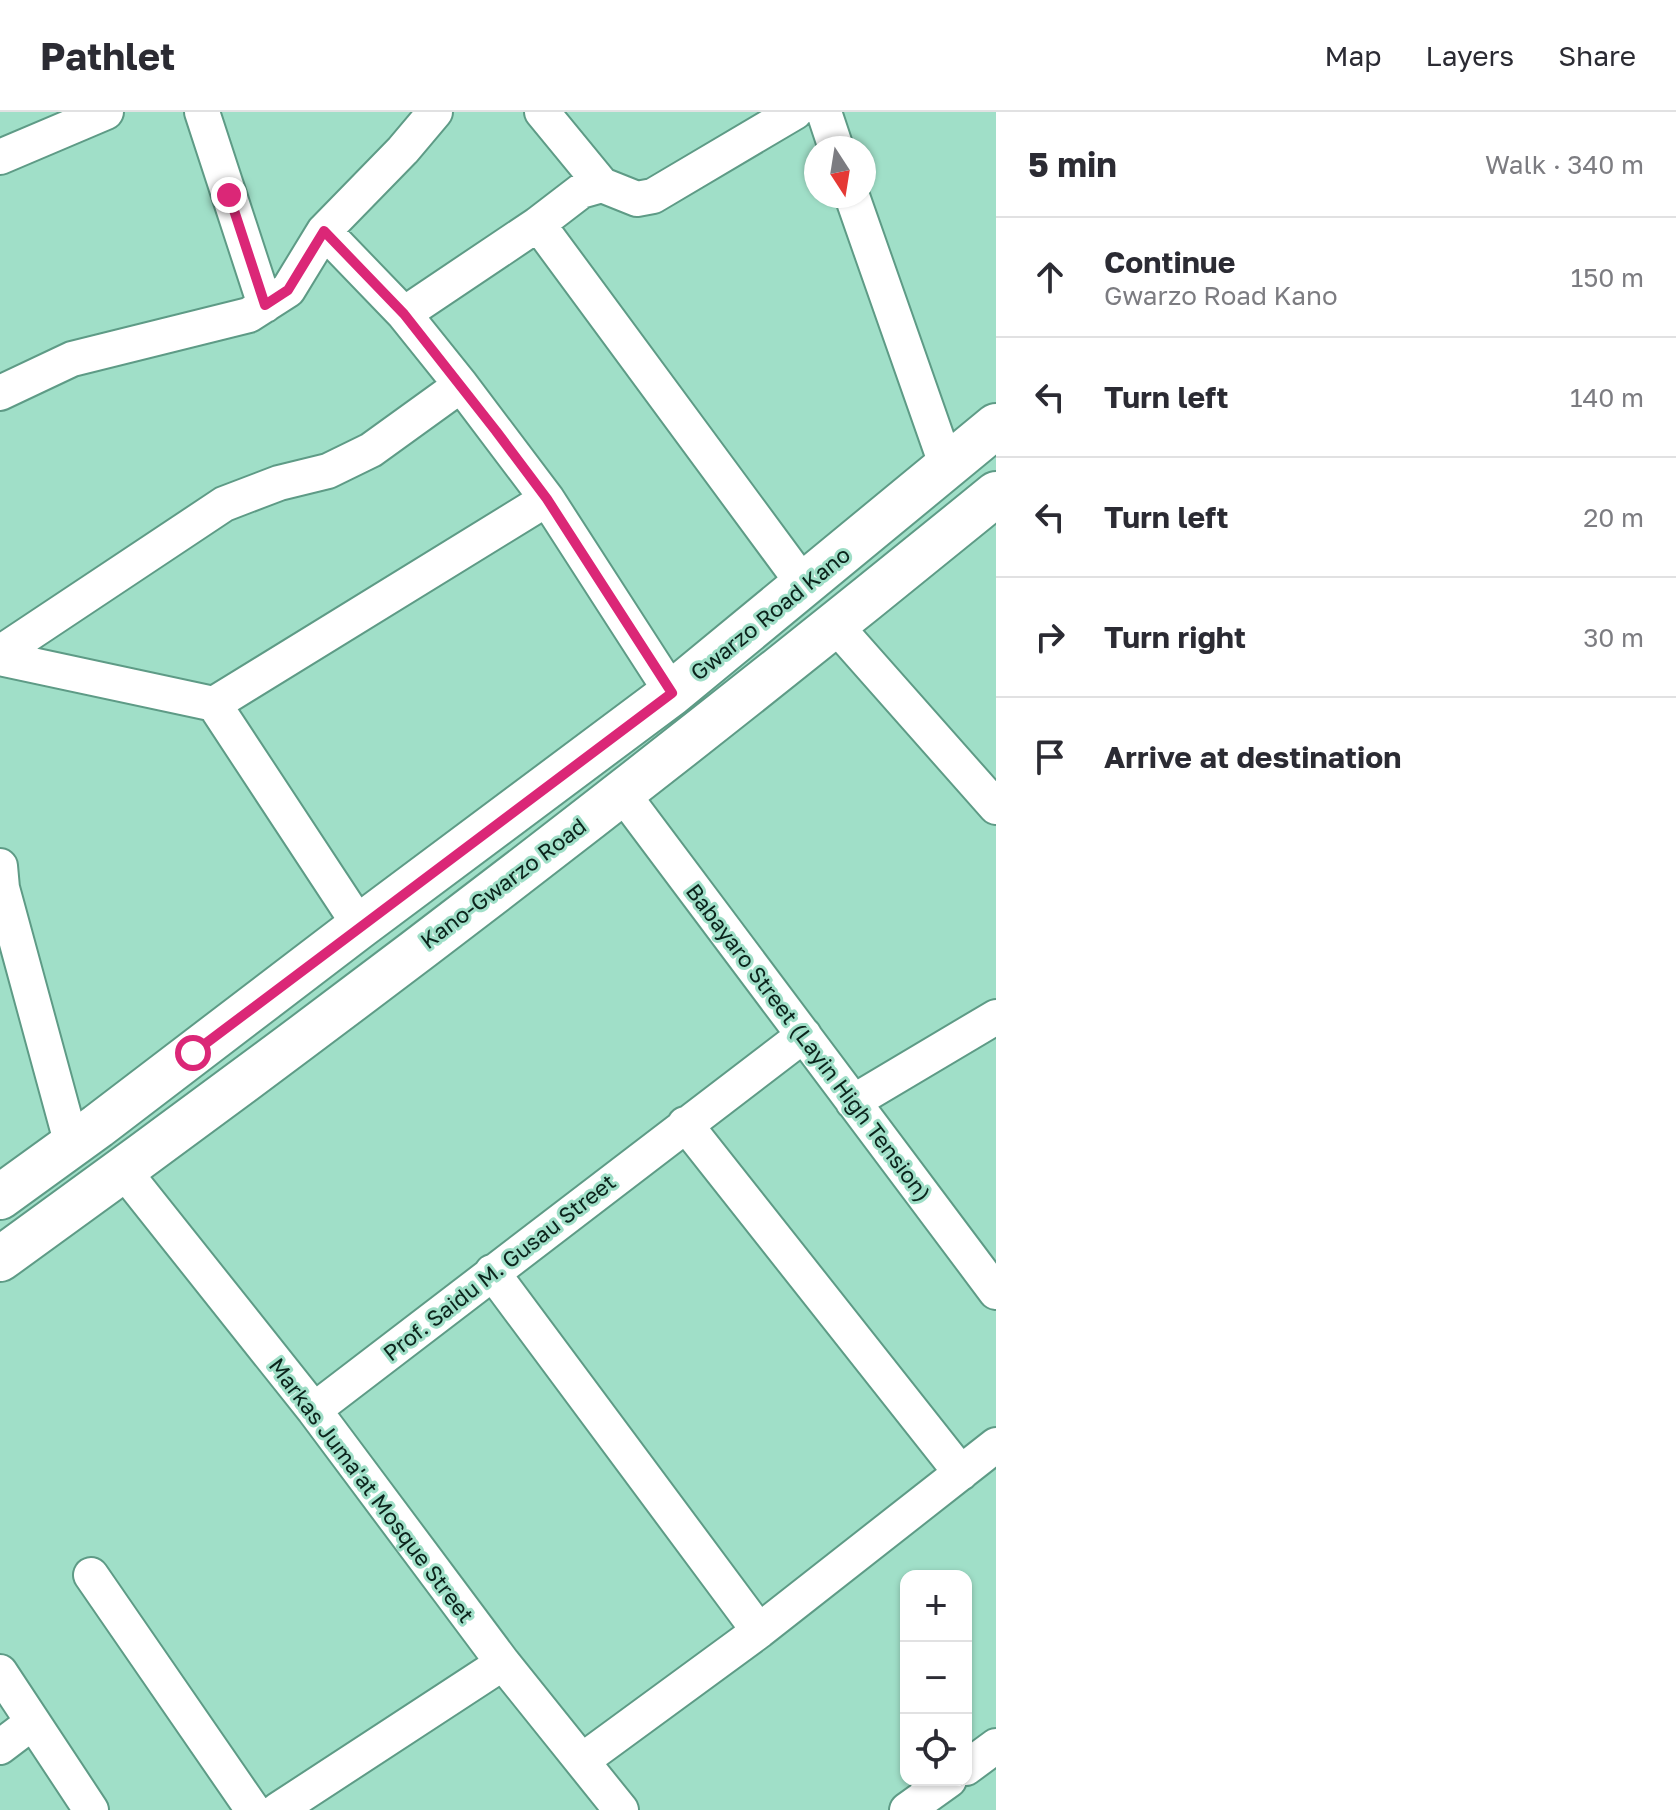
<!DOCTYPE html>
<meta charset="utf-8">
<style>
:root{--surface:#fff;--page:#f7f7f7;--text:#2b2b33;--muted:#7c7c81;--line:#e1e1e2}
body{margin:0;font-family:"Golos Text",sans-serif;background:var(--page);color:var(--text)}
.controls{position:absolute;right:24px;bottom:24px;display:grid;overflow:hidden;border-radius:16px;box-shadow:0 2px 6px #0004}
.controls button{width:72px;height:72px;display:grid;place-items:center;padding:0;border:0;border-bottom:2px solid var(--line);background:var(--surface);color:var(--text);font:40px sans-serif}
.compass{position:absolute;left:804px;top:24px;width:72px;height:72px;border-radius:50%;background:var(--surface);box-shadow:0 2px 6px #0004;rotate:168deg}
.stop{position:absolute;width:24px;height:24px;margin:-18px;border:6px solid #db2777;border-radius:50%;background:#fff}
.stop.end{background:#db2777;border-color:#fff;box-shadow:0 2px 8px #0008}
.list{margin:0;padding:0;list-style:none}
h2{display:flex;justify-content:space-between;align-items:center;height:104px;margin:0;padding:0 32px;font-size:34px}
h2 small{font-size:26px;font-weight:400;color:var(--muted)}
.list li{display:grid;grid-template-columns:52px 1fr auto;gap:24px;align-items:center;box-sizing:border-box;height:120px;padding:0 32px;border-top:2px solid var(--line)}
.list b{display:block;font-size:30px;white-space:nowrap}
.list p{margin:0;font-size:26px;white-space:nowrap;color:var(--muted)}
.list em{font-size:26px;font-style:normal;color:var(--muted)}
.icon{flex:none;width:44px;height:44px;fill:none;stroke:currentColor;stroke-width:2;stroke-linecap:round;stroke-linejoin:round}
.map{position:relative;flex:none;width:996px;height:1698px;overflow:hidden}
header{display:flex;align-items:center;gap:48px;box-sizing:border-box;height:112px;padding:0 40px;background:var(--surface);border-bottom:2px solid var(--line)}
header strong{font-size:38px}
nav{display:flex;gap:44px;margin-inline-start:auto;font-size:28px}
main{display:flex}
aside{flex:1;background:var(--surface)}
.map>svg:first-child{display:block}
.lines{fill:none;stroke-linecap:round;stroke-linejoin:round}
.minor-casing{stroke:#5e9b86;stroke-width:38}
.major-casing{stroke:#5e9b86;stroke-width:48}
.minor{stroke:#fff;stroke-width:34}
.major{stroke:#fff;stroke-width:44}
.route{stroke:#db2777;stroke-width:10}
.labels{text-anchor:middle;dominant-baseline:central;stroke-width:6;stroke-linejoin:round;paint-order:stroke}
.street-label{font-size:22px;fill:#0b241c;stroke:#a0dfc8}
</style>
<header>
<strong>Pathlet</strong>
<nav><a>Map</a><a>Layers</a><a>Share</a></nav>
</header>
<main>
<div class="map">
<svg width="996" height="1698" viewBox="0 0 996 1698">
<rect width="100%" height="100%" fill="#a0dfc8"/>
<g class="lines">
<g class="minor-casing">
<path id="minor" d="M 202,0 L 265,193
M 542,0 L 602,73
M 824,0 L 836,36
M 0,45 L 106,0
M 852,84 L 947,355
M 538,112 L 805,474
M 324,119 L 404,202 L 461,273 L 547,387 L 672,581
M 404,202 L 538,112 L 581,79 L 602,73 L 637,87 L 653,84 L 795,0
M 0,281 L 72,247 L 249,203 L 288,178 L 324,119 L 403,38 L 435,0
M 835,513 L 996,695
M 0,541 L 224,392 L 279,371 L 328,359 L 371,338 L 461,273
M 0,546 L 214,592 L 360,814
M 214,592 L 547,387
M 622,681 L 996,1180
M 0,754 L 2,776 L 72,1033
M 853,990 L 996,905
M 685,1012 L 961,1361
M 123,1058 L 314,1298 L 503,1551 L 621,1698
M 492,1160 L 759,1519
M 314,1298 L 804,923
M 91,1463 L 253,1698
M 0,1560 L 91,1698
M 0,1635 L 33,1610
M 583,1648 L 759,1519 L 996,1333
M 966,1656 L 996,1634
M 278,1698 L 503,1551
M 907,1698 L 949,1668"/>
</g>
<g class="major-casing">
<path id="major" d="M 0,1085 L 98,1014 L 360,814 L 672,581 L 996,314
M 0,1147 C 340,902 672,647 996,382"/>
</g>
<use href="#minor" class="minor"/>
<use href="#major" class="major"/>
</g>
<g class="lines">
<path class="route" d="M 193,941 L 672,581 L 547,387 L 496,319 L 404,202 L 324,119 L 288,178 L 265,193 L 229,83"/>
</g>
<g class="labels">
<g class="street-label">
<text transform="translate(770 501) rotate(-39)">Gwarzo Road Kano</text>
<text transform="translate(503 771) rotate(-37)">Kano-Gwarzo Road</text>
<text transform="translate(809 930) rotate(53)">Babayaro Street (Layin High Tension)</text>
<text transform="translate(499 1155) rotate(-38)">Prof. Saidu M. Gusau Street</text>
<text transform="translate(372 1378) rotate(53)">Markas Juma'at Mosque Street</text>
</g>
</g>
</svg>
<div class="controls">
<button>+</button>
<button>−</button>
<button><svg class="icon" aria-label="locate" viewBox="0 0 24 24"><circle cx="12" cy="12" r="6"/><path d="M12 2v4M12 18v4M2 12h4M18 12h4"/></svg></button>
</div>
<svg class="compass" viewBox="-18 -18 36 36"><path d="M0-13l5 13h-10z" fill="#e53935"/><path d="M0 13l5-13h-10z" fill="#7c7c81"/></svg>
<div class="stop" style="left:193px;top:941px"></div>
<div class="stop end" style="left:229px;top:83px"></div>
</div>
<aside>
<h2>5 min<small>Walk · 340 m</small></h2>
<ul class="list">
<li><svg class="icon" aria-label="ahead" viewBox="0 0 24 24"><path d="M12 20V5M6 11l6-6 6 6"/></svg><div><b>Continue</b><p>Gwarzo Road Kano</p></div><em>150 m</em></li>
<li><svg class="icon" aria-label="left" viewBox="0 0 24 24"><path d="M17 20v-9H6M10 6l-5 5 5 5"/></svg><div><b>Turn left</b></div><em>140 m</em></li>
<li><svg class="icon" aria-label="left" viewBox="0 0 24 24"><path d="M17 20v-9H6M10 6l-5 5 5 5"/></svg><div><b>Turn left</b></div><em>20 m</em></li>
<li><svg class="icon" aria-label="right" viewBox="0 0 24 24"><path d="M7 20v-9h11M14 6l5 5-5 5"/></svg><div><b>Turn right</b></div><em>30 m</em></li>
<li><svg class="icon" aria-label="arrive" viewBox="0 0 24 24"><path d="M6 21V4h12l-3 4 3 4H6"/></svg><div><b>Arrive at destination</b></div></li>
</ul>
</aside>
</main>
